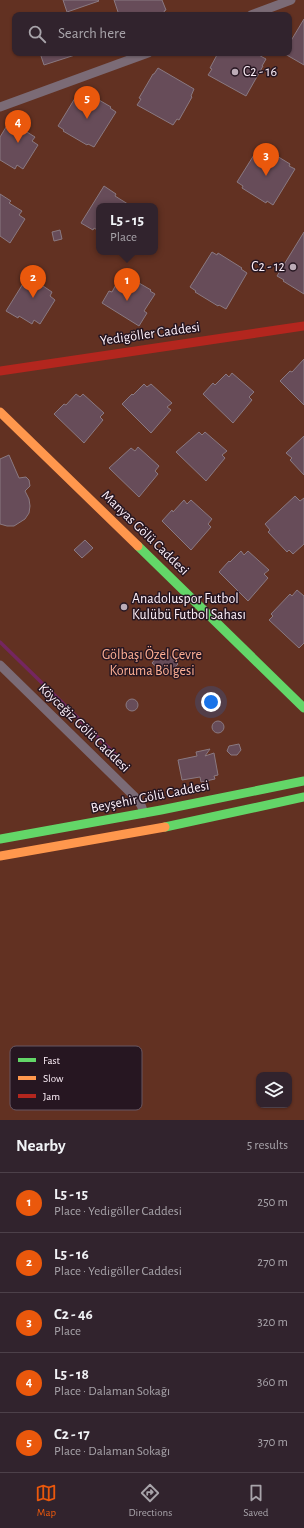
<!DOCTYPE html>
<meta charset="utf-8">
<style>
:root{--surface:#31232d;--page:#3d2f39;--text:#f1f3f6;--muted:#a8a4aa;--line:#4c4049;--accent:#ea580c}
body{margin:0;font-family:"Alegreya Sans",sans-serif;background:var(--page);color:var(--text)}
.controls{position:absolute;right:12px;bottom:12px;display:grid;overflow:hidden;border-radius:8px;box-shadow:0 1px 3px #0004}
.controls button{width:36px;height:36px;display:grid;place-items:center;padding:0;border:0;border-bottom:1px solid var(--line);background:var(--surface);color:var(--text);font:20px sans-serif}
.you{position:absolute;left:211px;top:702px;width:14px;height:14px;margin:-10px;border:3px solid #fff;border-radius:50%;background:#1a73e8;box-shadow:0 0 0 6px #1a73e833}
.badge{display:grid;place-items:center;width:26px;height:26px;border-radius:50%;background:var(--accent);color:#fff;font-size:13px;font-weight:700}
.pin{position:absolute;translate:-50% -33px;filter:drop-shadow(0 1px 2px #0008)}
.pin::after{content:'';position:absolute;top:21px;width:14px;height:12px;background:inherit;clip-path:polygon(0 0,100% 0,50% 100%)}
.popup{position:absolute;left:96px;top:203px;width:62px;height:52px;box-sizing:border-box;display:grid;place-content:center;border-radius:8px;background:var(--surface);filter:drop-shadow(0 1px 3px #0005);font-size:13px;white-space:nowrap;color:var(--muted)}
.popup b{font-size:15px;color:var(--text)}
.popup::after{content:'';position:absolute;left:50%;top:100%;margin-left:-8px;border:8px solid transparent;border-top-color:var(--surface)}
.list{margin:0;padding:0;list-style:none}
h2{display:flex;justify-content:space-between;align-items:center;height:52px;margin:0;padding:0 16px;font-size:17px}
h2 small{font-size:13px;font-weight:400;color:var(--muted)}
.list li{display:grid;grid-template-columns:26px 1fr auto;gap:12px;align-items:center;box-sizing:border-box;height:60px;padding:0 16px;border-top:1px solid var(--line)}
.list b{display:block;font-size:15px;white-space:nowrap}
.list p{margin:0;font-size:13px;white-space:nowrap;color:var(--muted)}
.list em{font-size:13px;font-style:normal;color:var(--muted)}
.icon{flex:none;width:22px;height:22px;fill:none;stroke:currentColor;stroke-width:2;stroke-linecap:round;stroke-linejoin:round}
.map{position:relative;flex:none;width:304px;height:1120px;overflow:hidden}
.search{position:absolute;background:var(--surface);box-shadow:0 1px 3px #0004;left:12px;right:12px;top:12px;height:44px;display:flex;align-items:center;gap:10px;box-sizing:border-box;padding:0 14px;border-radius:8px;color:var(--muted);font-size:15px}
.sheet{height:352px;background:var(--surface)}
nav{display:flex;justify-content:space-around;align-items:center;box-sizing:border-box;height:56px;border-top:1px solid var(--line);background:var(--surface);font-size:11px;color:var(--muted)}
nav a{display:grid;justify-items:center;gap:2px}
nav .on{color:var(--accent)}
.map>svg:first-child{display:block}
.green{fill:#623122;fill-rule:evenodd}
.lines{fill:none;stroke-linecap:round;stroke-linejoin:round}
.stream{stroke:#742660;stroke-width:3.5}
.building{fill:#674c59;stroke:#8a7981}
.street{stroke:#7b6b76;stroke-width:9}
.fast{stroke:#63d668;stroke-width:9}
.slow{stroke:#ff974d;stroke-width:9}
.jam{stroke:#b3261e;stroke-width:9}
.poi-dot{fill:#bcacb7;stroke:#261621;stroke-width:1.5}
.labels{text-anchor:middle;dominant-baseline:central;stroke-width:3;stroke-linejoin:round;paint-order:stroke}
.poi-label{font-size:14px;fill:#fef0f9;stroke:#261621;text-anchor:start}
.street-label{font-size:14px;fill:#fef0f9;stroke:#261621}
.park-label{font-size:14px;fill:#ffb095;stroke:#261621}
.key{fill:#261621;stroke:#675762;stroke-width:1}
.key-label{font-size:11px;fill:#fef0f9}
</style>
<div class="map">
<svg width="304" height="1120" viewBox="0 0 304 1120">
<rect width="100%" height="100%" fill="#412f3c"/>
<path class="green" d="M 0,0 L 304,0 L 304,1120 L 0,1120 ZM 15,15 L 289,15 L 289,53 L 15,53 ZM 99,206 L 155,206 L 155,252 L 99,252 ZM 259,1075 L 289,1075 L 289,1105 L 259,1105 Z"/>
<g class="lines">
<path class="stream" d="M 0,642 L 117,756"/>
</g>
<path class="building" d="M 63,0 L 98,0 L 99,1 L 67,12 Z
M 114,0 L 162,0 L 166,10 L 164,11 L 166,15 L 119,15 Z
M 304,19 L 304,65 L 285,54 L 289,53 L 289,44 Z
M 40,53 L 75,53 L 75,55 L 44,65 Z
M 218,53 L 255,53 L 266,59 L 262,66 L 263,66 L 246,96 L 208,75 L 212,69 L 210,68 Z
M 158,68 L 194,89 L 191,96 L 192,97 L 179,120 L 177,119 L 173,125 L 137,105 L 141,99 L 139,98 L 153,74 L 154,74 Z
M 80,90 L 87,94 L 87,93 L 111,107 L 110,108 L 116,112 L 94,147 L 88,144 L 87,145 L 63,131 L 64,130 L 58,126 Z
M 11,119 L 24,127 L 22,129 L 35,137 L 32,141 L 38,145 L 23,169 L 17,165 L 15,169 L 0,160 L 0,137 Z
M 259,147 L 266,151 L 267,150 L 290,164 L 289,166 L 295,169 L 273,205 L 267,201 L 266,203 L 242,188 L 243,186 L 237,182 Z
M 104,186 L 116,194 L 115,196 L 131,206 L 99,206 L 99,231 L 94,228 L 93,230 L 81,223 Z
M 0,194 L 11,201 L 9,203 L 22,211 L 19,215 L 25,219 L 10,243 L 0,236 Z
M 60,230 L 62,239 L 54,241 L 52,232 Z
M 304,232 L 304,294 L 283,281 L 284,280 L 277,276 Z
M 212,252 L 217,255 L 218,253 L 242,268 L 241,269 L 247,273 L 226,309 L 219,305 L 218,306 L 195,292 L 196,291 L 190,287 Z
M 29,274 L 41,281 L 40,284 L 52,292 L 50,296 L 55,300 L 40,324 L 34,320 L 32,324 L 19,316 L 18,318 L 6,311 Z
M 127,276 L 151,290 L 150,291 L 155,294 L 144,311 L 147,313 L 139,326 L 102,303 L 109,291 L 112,292 L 119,279 L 123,282 Z
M 304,359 L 304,405 L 280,381 L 290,371 L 292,372 Z
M 232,373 L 254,392 L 249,397 L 252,400 L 233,423 L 203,394 L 213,383 L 215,385 L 226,374 L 229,377 Z
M 144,384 L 147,387 L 151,384 L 172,403 L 167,407 L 171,410 L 151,433 L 122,404 L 132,394 L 133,395 Z
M 76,394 L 80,397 L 83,394 L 104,413 L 100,417 L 103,420 L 84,443 L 54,414 L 64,404 L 66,405 Z
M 199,432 L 202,435 L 205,432 L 227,451 L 222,455 L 225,458 L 206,481 L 176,452 Z
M 304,436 L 304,475 L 290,460 L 292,458 L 286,453 Z
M 138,447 L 159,466 L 155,471 L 158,474 L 139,497 L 109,468 L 131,448 L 135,451 Z
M 9,455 L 19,478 L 26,477 L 29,480 L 30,486 L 25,491 L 29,499 L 30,506 L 29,513 L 25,519 L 14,526 L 7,526 L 0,524 L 0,459 Z
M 295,496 L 300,501 L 304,498 L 304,544 L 293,554 L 289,550 L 287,552 L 268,532 L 270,530 L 265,524 Z
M 184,500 L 187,504 L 191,500 L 212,519 L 208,524 L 211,527 L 191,550 L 162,521 L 172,510 L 173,512 Z
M 85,540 L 93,548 L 82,558 L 74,550 Z
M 241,551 L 244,555 L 248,551 L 269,570 L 264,574 L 268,578 L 248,601 L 219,572 L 229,561 L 230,562 Z
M 297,590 L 304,596 L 304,643 L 299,648 L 269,620 L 273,616 L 271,614 L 290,594 L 292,596 Z
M 163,650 L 178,664 L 167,676 L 152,663 Z
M126 705a6 6 0 1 1 12 0a6 6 0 1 1-12 0Z
M212 727a6 6 0 1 1 12 0a6 6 0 1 1-12 0Z
M 239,744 L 241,750 L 237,755 L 231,755 L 227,751 L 229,746 Z
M 210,749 L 205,756 L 214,753 L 218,775 L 214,776 L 215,779 L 201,782 L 200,777 L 182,780 L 178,760 L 197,756 L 196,752 Z"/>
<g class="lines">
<path class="street" d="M 251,15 L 291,0
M 0,107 L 148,53
M 0,665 L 137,799 L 141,805 L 144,813"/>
<path class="fast" d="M 138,546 L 304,708
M 165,827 L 304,797
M 0,839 L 161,810 L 304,781"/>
<path class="slow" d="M 0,412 L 138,546
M 0,856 L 165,827"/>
<path class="jam" d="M 0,371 L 304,326"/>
</g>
<g class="poi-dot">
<circle cx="235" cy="72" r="4"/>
<circle cx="293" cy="267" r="4"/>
<circle cx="124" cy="607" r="4"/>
</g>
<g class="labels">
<g class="poi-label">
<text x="243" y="72">C2 - 16</text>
<text x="285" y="267" text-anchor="end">C2 - 12</text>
<text x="132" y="599">Anadoluspor Futbol<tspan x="132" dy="16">Kulübü Futbol Sahası</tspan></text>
</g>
<g class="street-label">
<text transform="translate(150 334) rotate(-8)">Yedigöller Caddesi</text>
<text transform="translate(145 533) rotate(44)">Manyas Gölü Caddesi</text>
<text transform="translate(84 728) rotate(44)">Köyceğiz Gölü Caddesi</text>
<text transform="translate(150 797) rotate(-11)">Beyşehir Gölü Caddesi</text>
</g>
<g class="park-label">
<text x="152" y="655">Gölbaşı Özel Çevre<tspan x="152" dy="16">Koruma Bölgesi</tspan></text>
</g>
</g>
<rect x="10" y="1046" width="132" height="64" rx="6" class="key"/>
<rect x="18" y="1058" width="18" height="4" fill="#63d668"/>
<rect x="18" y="1076" width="18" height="4" fill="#ff974d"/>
<rect x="18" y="1094" width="18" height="4" fill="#b3261e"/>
<g class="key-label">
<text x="43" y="1064">Fast</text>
<text x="43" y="1082">Slow</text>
<text x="43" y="1100">Jam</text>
</g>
</svg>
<div class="controls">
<button><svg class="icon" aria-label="layers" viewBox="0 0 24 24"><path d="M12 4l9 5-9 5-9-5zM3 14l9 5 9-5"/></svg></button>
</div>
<div class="you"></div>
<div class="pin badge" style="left:127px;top:301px">1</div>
<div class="popup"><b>L5 - 15</b>Place</div>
<div class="pin badge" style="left:33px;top:298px">2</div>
<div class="pin badge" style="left:266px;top:176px">3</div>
<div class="pin badge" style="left:18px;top:143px">4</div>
<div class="pin badge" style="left:87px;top:119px">5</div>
<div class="search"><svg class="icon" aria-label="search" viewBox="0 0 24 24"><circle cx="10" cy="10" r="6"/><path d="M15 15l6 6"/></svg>Search here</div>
</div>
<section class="sheet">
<h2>Nearby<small>5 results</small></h2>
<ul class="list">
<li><span class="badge">1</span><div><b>L5 - 15</b><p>Place · Yedigöller Caddesi</p></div><em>250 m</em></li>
<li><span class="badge">2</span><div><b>L5 - 16</b><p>Place · Yedigöller Caddesi</p></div><em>270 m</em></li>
<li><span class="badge">3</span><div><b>C2 - 46</b><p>Place</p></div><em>320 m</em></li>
<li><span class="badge">4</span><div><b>L5 - 18</b><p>Place · Dalaman Sokağı</p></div><em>360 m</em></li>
<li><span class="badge">5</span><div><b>C2 - 17</b><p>Place · Dalaman Sokağı</p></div><em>370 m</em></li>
</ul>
</section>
<nav>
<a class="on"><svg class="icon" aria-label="map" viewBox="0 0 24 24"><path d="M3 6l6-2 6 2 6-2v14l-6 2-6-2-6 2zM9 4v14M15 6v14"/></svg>Map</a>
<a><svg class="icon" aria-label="directions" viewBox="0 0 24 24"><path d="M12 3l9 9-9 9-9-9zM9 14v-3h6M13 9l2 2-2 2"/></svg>Directions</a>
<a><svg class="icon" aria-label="saved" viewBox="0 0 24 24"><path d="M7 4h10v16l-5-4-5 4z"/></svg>Saved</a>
</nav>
